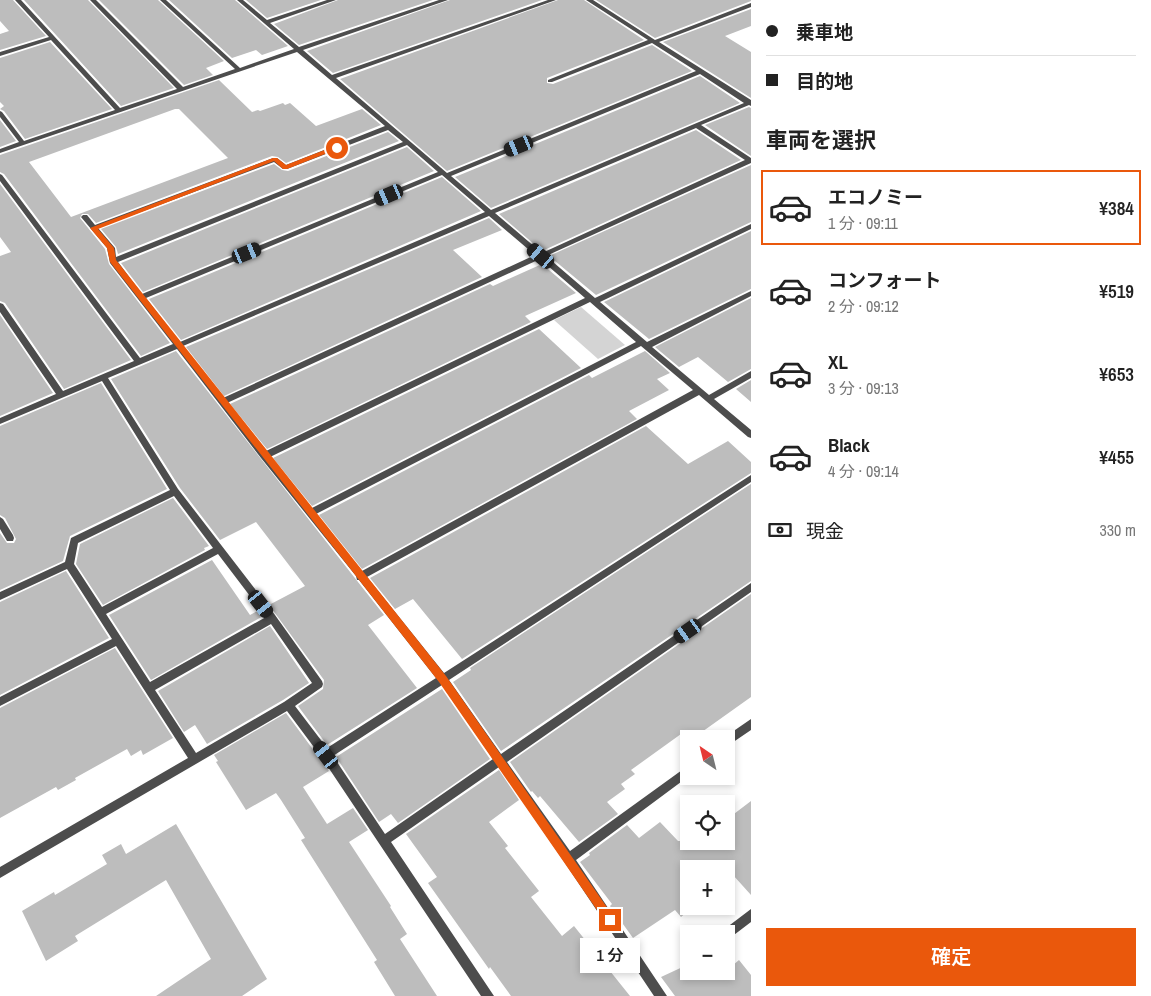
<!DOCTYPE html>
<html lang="ja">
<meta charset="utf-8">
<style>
:root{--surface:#fff;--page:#f2f2f2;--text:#222;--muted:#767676;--line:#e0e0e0;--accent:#ea580c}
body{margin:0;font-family:"Archivo Narrow","Noto Sans JP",sans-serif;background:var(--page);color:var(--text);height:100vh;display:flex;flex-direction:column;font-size:19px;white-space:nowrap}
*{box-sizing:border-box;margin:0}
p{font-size:16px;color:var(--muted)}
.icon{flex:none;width:28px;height:28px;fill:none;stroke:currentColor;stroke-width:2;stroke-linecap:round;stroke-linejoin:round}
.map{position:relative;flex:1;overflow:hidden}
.details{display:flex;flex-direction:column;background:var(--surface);width:400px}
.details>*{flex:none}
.guide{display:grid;align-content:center;height:110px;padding:0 15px;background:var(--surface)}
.needle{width:32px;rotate:325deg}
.controls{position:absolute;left:680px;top:730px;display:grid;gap:10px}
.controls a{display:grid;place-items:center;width:55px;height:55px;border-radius:0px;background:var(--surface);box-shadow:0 2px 8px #0003;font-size:25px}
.end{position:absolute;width:22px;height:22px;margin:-11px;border:6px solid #ea580c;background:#fff;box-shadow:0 0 0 2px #fff}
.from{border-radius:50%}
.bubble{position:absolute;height:35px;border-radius:0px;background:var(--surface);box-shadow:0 2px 8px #0003;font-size:16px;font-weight:600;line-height:35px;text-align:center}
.car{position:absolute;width:15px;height:30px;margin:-15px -8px;border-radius:6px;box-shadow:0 0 4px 1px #0007;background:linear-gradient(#222 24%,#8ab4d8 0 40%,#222 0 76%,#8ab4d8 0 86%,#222 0)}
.guide b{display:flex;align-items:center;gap:18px;height:48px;font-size:19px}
.guide b+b{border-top:1px solid var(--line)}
.guide i{width:12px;height:12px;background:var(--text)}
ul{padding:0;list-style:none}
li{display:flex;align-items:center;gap:15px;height:75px;margin:0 10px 8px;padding:0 5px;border:2px solid transparent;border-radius:0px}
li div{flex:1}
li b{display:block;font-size:19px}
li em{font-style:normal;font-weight:600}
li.on{border-color:var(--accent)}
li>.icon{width:45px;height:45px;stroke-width:1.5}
h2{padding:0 15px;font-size:22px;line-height:60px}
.pay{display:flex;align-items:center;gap:12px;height:55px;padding:0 15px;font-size:19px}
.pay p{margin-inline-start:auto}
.button{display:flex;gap:10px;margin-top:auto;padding:10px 15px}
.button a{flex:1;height:58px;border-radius:0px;background:var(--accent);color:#fff;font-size:20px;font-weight:600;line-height:58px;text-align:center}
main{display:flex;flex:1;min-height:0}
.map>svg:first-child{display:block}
.green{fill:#d4d4d4}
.building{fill:#bdbdbd;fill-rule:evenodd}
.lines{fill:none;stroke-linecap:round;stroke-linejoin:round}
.minor{fill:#4d4d4d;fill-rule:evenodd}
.route{fill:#ea580c}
</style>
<main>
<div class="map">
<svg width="751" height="996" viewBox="0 0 751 996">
<rect width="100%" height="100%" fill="#fff"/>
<path class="green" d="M581,307l44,38 -27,14 -44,-39z"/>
<path class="building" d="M0,0h13l33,36 -46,14v-16l9,-3 -9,-10z
M24,0h64l86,88 -53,18z
M99,0h59l66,61 -18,7 7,7 -29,10z
M169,0h66l53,46 -26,9 -6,-5 -24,8z
M246,0h75l-54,18z
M338,0h95l-134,45 -25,-21z
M450,0h92l-209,73 -26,-22z
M558,0h26l60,40 -97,38v5l6,1 99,-39 40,26 -245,100 -107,-92z
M596,0h155v1l-96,37z
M751,9v17l-26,10 26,16v46l-88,-56z
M50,42l62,67 -87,30 -21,-28 -4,-2 4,-3 -4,-4v-44z
M700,76l40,27 -249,105 -36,-31z
M219,80l33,32 6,-2 2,1 23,-8 2,2 5,-2 26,23 46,-17 19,16 -95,38 -8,-6 -6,-1 -176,67 -8,-9h-6l-2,4 25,31 4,15 61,79 -29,13 -137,-182 -4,-2v-17zM175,109h4l49,49 -157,59 -42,-55z
M749,107l2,1v48l-46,-31z
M0,120l16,21 -16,6z
M696,130l45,30 -199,91 -43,-37z
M388,132l11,9 -281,113 -2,-7 -15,-18 173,-65 8,6 6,1z
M407,147l27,24 -291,121 -22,-29z
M751,165v57l-155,73 -47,-39z
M442,177l39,34 -300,129 -32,-41z
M0,184l131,176 -67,29 -59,-86 -5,-2v-45l11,-4 -11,-15z
M489,218l13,12 -49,20 29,27 -258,119 -38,-49z
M751,231v58l-102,50 -45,-37z
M542,264l34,29 -51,23 6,6 -264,127 -37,-45 260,-120 3,2z
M751,298v71l-23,13 -30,-25 -19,10 -24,-20z
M0,315l53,78 -53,23z
M539,329l42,39 -269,138 -39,-48z
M176,351l208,264 -16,10 49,63 -90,57 -29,-39 25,-17 1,-9 -55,-75 36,-19 -49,-64 -36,18 -40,-52 -69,-109z
M645,351l25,22 -13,6 12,11 -40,21 8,8 -275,150 -43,-54 270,-140 3,3z
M751,380v22l-15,-13z
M101,383l66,106 -97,47 -7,25 -63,29v-57l7,10h7l2,-4 -11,-21 -5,-3v-89z
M646,426l42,38 40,-23 23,21v11l-289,186 -49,-60 -18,10 -25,-31z
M751,484v97l-250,170 -48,-69 18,-12 -1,-2z
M173,498l36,48 -5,2 1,2 -102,55 -27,-41 4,-20z
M212,560l38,55 9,-5 4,6 -112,64 -42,-65z
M66,571l43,67 -109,57v-93z
M751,594v103l-59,42h-3l-1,3 -7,-8 -50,36 4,4 -14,10 4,5 -18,13 11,12 -39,28 -39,-46 -2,2 -6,-7 -1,1 -21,-30z
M270,626l39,57 -26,17 -76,44 -12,-19 -11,7 -26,-41z
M115,648l58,90 -30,17 -2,-5 -10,6 -4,-7 -52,29 1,2 -18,10 -2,-3 -56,31v-110z
M442,689l48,70 -92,64 -7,-9 -12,8 -43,-65z
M286,713l43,58 -26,16 24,37 26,-16 15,22 -19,12 42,64 -1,1 17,27 -7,5 37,57h-42l-21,-34 3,-2 -76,-120 4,-2 -24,-38 -5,-7 -30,17 -30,-48 2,-1 -4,-6z
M499,770l20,30 -30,22 19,24 -3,2 34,43 -8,6 31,39 12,-10 56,70h-119l-21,-29 -1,2 -61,-86 9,-6 -31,-43z
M751,801v94l-18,-20 -7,5v-11h-37v37h5l-13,11 -6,-7 -42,28 -23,-32 2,-2 -32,-42 10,-7 -1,-2 38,-28 12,13 21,-16 18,19h20l5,5 6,-5h17v-21z
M176,824l91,155 -25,17h-86l55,-37 -45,-79 -91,56 3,5 -32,20 -24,-50 32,-19 1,3 52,-31 -5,-9 19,-11 5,10z
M739,960l12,15v21h-76l-14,-19 28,-13v7h37z"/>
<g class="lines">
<path class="minor" d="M15,0h6l99,108 57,-19 -87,-89h6l87,87 52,-18 -75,-69h6l74,68 54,-19 -57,-49h6l24,20 60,-20h9l-66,23 29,24 140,-47h9l-145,50 29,25 216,-75h8l-220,78 111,95 249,-102 -44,-28 -100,39h-4v-2l100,-40 -62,-40h7l62,40 96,-37v4l-92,35 92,58v6l-2,-1 -48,20 50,33v5l-205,93 49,42 156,-74v5l-151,73 47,40 104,-51v5l-99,51 57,48 42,-24v7l-37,21 37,31v8l-3,-1 -49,-42 -332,182 77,96 307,-198v7l-302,198 52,74 250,-171v9l-244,170 63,89 119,-86v11l-113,84 91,136h-13l-89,-133 -66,-96 -108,75 103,154h-13l-159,-238 -35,-47 -287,167v-11l188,-109 -72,-112 -116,60v-9l112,-58 -45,-70 -67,31v-8l65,-30 6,-24 99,-48 -68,-109 -102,43v-6l56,-24 -56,-82v-9l3,1 60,87 71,-30 -134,-180v-7l2,1 138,183 33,-14 -63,-81 -3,-15 -26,-31 2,-2h4l8,10 178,-67h4l9,7 99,-39 -88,-74 -297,101v-4l19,-7 -19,-25v-6l2,1 22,29 91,-31 -64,-70 -51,16v-4l49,-15zM700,74l44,29 -253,107 -40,-34zM696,128l49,32 -203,93 -47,-40zM388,130l15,12 -287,115 -1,-9 -17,-20 176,-66 9,7h4zM407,145l31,27 -296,122 -24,-32zM442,175l43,37 -305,130 -34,-44zM489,216l46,39 -312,143 -40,-52zM540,259l45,39 -319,153 -39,-48zM590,302l46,40 -324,166 -42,-51zM641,346l52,44 -331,181 -46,-57zM177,349l84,109 95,118 1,4h2l77,98 -109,70 -32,-42 27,-19 1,-3 -1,-3 -47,-66 -97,-126 -70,-111zM174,496l39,52 -111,59 -28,-43 4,-21zM218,554l48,63 -116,65 -44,-68zM271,624l41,59 -28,19 -88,51 -41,-63zM442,685l51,74 -108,75 -52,-78z
M0,517l3,2 10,16 1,3 -1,3h-6l-7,-12z
M751,719v11l-25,17v-8h-4z
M751,909v13l-25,19v-7h-5l1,-3z"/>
</g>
<path class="route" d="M335,146l5,2 -53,21h-4l-9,-8 -176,68 16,19 2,12 330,416 167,240 2,4 -2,3 -3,2 -4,-2 -167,-241 -329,-420 -3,-14 -17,-20 183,-70h4l9,7z"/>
</svg>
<div class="controls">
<a><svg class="needle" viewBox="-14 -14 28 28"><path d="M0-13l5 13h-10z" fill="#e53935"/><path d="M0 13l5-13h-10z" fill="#767676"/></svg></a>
<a><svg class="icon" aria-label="locate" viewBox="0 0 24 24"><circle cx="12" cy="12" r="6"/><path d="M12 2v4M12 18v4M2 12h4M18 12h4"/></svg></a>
<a>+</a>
<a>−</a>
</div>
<i class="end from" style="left:337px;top:148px"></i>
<i class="end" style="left:610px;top:920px"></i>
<div class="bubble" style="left:580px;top:938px;width:60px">1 分</div>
<i class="car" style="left:519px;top:146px;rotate:248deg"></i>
<i class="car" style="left:389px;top:195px;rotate:247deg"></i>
<i class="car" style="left:247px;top:253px;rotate:68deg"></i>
<i class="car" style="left:541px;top:256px;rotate:310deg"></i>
<i class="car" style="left:261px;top:604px;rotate:142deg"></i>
<i class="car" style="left:688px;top:631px;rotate:235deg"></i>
<i class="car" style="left:326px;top:755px;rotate:323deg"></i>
</div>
<section class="details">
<div class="guide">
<b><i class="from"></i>乗車地</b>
<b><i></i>目的地</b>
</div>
<h2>車両を選択</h2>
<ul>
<li class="on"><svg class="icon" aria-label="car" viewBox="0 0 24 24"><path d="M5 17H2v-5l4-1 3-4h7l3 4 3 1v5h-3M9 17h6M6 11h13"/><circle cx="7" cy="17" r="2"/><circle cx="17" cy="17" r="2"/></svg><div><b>エコノミー</b><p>1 分 · 09:11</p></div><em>¥384</em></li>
<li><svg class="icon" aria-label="car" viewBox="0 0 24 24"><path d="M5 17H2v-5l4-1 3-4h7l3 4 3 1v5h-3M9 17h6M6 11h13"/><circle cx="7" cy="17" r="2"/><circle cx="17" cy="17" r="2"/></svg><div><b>コンフォート</b><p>2 分 · 09:12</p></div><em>¥519</em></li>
<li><svg class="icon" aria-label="car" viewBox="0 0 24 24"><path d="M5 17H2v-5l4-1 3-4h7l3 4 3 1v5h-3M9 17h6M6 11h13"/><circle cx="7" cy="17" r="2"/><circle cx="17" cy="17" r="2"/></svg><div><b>XL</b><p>3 分 · 09:13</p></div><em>¥653</em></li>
<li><svg class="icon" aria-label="car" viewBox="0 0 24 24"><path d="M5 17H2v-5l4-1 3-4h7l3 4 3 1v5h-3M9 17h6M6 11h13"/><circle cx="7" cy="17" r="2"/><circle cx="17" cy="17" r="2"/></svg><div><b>Black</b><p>4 分 · 09:14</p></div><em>¥455</em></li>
</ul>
<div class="pay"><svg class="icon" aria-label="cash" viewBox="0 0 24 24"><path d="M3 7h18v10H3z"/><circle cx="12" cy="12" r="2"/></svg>現金<p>330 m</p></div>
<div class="button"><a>確定</a></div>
</section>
</main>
